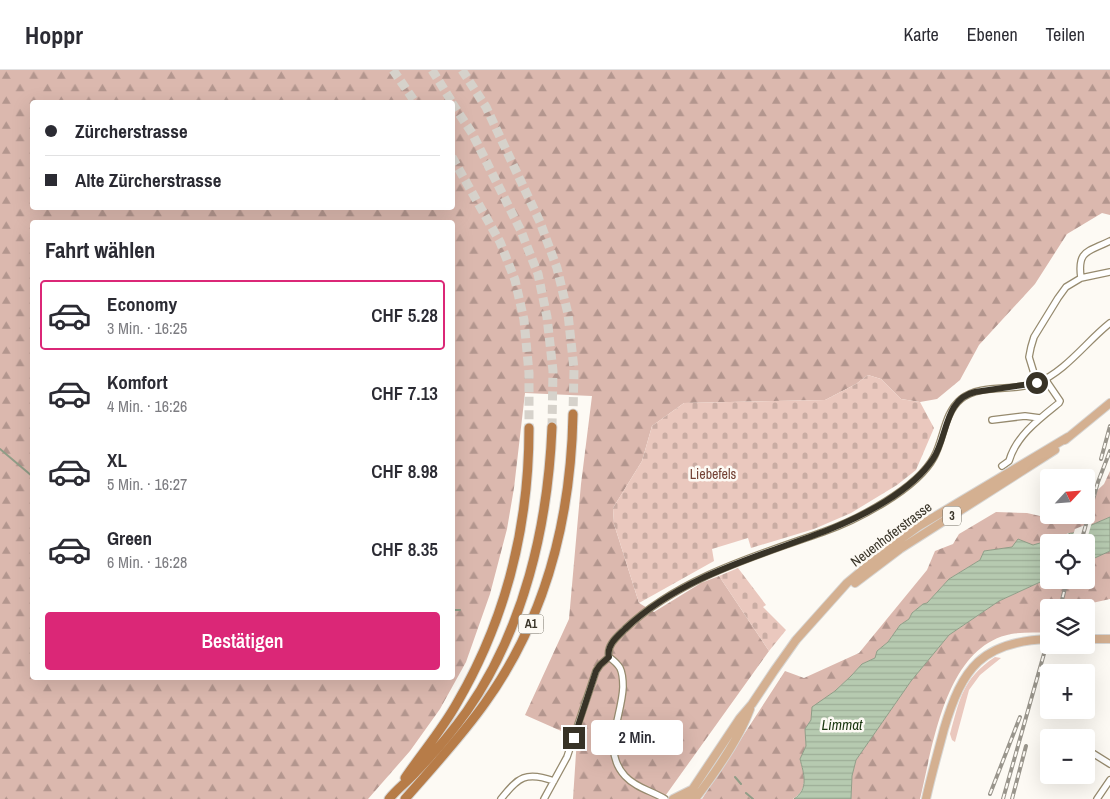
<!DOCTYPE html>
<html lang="de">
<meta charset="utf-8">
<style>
:root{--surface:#fff;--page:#f7f7f7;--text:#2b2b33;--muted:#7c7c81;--line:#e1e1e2;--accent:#db2777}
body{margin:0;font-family:"Archivo Narrow",sans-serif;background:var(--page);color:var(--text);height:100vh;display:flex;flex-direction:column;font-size:19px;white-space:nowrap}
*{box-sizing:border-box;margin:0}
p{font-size:16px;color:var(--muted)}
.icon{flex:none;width:28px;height:28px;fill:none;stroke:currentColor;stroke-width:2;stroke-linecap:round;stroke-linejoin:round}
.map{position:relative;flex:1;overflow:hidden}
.sheet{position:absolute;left:30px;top:150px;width:425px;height:460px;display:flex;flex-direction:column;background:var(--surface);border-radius:5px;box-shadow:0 5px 20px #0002}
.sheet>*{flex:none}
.guide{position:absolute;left:30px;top:30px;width:425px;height:110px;border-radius:5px;box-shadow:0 5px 20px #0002;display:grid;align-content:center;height:110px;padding:0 15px;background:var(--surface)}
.needle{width:32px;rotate:64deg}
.fabs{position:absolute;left:1040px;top:399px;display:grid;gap:10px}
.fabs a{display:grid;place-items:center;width:55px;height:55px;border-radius:5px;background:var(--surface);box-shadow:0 5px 20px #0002;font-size:25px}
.end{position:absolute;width:22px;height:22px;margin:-11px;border:6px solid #383327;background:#fff;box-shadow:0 0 0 2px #fff}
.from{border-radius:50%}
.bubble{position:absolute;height:35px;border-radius:5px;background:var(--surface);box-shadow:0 5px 20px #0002;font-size:16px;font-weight:600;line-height:35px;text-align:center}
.guide b{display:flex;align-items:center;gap:18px;height:48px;font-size:19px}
.guide b+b{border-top:1px solid var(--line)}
.guide i{width:12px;height:12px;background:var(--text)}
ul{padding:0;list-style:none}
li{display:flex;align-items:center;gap:15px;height:70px;margin:0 10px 8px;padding:0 5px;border:2px solid transparent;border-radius:5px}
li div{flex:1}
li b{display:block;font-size:19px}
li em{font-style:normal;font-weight:600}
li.active{border-color:var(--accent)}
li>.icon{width:45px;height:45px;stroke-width:1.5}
h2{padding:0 15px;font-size:22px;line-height:60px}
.primary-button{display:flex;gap:10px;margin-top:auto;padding:10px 15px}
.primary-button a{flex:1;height:58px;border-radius:5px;background:var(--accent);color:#fff;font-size:20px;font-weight:600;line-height:58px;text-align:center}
header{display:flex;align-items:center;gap:30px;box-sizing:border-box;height:70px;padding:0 25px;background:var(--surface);border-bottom:1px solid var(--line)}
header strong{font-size:24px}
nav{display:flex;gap:28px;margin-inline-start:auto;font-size:18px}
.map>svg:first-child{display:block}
.green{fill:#eac8be}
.forest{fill:url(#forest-firs);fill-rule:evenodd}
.cemetery{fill:url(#cemetery-stones)}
.water{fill:url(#water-rules);stroke:#909d87}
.pier{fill:#fdfaf4}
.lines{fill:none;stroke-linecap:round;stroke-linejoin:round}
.stream{stroke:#909d87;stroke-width:2}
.highway-tunnel{stroke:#d6d2cb;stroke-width:9;stroke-dasharray:9 4.5;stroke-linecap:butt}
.minor-casing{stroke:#968a6e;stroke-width:8}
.major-casing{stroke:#d7d6d4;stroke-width:10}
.highway-casing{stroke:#d7d6d4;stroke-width:11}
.minor{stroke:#fff;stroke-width:5.5}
.major{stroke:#d4b091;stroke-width:8}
.highway{stroke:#b77c48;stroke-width:9}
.rail-casing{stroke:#99958c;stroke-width:4}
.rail{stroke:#fdfaf4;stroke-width:2;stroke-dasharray:5.5;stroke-linecap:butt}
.route{stroke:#383327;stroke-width:6}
.labels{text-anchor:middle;stroke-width:5;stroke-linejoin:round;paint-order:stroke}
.shield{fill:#fdfaf4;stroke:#736f64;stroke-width:1}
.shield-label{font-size:12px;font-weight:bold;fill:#383327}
.park-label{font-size:14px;fill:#744235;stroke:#fdfaf4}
.street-label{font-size:14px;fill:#383327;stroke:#fdfaf4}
.water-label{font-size:15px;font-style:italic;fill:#19350e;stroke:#fdfaf4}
</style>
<header>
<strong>Hoppr</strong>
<nav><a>Karte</a><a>Ebenen</a><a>Teilen</a></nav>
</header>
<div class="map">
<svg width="1110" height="729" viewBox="0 0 1110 729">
<defs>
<pattern id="forest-firs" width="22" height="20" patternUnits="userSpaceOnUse" patternTransform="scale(1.25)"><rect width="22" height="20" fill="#dbb8ae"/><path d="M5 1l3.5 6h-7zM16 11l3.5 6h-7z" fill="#b3968e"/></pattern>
<pattern id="cemetery-stones" width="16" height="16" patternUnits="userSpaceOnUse" patternTransform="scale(1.25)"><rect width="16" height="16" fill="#eac8be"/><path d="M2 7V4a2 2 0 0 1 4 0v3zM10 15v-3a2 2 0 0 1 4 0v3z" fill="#c9aca3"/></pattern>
<pattern id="water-rules" width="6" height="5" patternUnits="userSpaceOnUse" patternTransform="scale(1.25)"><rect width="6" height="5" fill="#b6cab0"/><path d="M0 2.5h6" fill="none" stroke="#9dae97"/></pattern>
</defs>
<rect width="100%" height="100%" fill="#fdfaf4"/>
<path class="green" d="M995,587l6,1 -21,17 -11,15 -14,52 -3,-2 -2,-6c10,-35 12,-55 45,-77z"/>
<path class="forest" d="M0,0h1110v145l-8,-2 -35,21 -32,50 -56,61 -19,35 -23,19 -17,3 -19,-3 -20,-20 -13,-4 -12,9 -31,16 -141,3 -32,23 -10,35 -29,47 1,16 25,79 15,9 47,-29 18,-7 50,75 -106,148h-90l4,-61 -52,-23 44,-96 12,-135 11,-88 -67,-3 -11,95 -7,41 -17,65 -24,68 -26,47 -30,42 -42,48h-368zM32,32h420v106h-420zM32,152h420v456h-420z
M1110,401v46l-37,16h-5l-9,6 -12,2 -14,4 -49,6 -4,9 -31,19 -22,24 -4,1 -11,9 -3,6 -9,6 -12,17 -11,9 -2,7 -13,6 -11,12 -16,15 -22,16 -2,13 -6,9 1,17 -6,13c4,15 9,30 -7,40h-91l83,-128 19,7 55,-25 68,-83 8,-19 18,-7 6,-10 37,-22 31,1 13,3 9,-4v3h37v-14l18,-17z
M1110,481v48l-27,6 -1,2 -33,1v24c-12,1 -26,0 -38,2 -66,13 -78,112 -91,165h-69l1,-23 4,-16 55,-79 38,-46 50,-34 50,-23v2h37v-18z"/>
<path class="cemetery" d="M868,305l13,4 20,20 19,3 14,26 -18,42 -19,15 -46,28 -37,16 -63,19 -3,-10 -36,11 2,12 -75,42 -25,-79 -1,-16 29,-47 10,-35 32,-23 141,-3 31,-16z
M738,498l28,37 -3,2 23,23 -17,21 -50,-75z"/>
<path class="water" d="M1110,447v34l-24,11v-20h-37v36l-50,23 -50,34 -38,46 -55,79 -4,16 -1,23h-57c15,-10 10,-25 6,-40l6,-13 -1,-17 6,-9 1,-13 23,-16 16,-15 11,-12 13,-6 2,-7 11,-9 12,-17 9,-6 3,-6 11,-9 4,-1 22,-24 31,-19 4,-9 28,-4 6,-8 15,6c8,-3 17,-3 25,-5 6,-2 8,-7 15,-7z"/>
<path class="pier" d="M1092,452l-6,21 -15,-1 4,-13z"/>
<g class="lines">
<path class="stream" d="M0,379l32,27
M452,540h8
M735,707l6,7
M746,723l7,6"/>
<path class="highway-tunnel" d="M393,0l22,32
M432,0l20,32
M462,0l24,37 54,115 17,46 11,46 6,55 -1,45
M452,33l20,30 49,98 17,43 9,43 6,54 -1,56
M452,87l48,85 15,38 9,40 5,53v55"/>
<defs>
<path id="minor" d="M1081,208c-4,-28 7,-26 29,-37
M1037,313l-8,-26 2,-10 3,-10 24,-39 8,-11 15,-9 29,-6
M992,350l33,-4 15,2
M1002,396l7,-5c7,-25 30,-42 50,-58l1,-2 -15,-22
M609,587c-3,-12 9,-21 16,-28 54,-51 130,-73 198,-97 34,-12 94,-43 111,-75 10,-18 10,-44 27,-58 20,-16 53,-7 76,-16 29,-12 49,-41 73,-60
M609,587c4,3 8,6 11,11 3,6 3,13 3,19 -1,30 -22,63 2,89 11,12 27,15 40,23
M1086,679l24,15
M501,729c17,-22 25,-28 53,-18
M544,729l23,-42 29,-86 4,-6 9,-8
M1097,729l13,-19"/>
<path id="major" d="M1065,370l45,-37
M855,513l45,-34 155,-99
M1086,569h24
M673,729l18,-9
M686,729l54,-81 12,-14 22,-33 22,-31 51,-57 43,-36 29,-21 149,-89
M695,729c20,-26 44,-60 55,-90
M926,729c5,-23 12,-47 18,-70 18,-61 38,-88 105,-90"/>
<path id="highway" d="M405,708c17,-25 37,-48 52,-75 49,-84 72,-178 72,-275
M389,729c8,-10 18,-17 27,-27 18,-19 36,-40 51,-61 57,-82 81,-185 85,-284
M405,729c27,-31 56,-62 80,-96 61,-85 86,-186 88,-289"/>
</defs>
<use href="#minor" class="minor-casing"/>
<use href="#major" class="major-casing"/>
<use href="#highway" class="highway-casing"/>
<use href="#minor" class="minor"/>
<use href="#major" class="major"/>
<use href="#highway" class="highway"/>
<defs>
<path id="rail" d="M1101,389l9,-33
M1081,472l17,-60 12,-31
M1060,538l7,-28
M990,724l30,-77
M1003,729l46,-163
M1012,729l14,-53"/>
</defs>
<use href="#rail" class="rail-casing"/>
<use href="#rail" class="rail"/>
</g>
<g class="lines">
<path class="route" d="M574,668l22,-67 4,-6 9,-8c-3,-12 9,-21 16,-28 56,-53 133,-72 203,-99 35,-14 84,-39 105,-71 15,-22 11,-60 42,-67l62,-9"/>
</g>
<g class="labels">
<g class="shield">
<rect x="943" y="436.5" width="18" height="19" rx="4"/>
<rect x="518.5" y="544.5" width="25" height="19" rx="4"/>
</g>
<g class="shield-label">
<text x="952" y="450">3</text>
<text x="531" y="558">A1</text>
</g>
<g class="park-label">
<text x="713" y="409">Liebefels</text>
</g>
<g class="street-label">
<text transform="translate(891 464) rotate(-37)" y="5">Neuenhoferstrasse</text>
</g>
<g class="water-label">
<text x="842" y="660">Limmat</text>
</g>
</g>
</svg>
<div class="fabs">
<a><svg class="needle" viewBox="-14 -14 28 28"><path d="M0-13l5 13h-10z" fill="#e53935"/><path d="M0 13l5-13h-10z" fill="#7c7c81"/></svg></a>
<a><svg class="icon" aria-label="locate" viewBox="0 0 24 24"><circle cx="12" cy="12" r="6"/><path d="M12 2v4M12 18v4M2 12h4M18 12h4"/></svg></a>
<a><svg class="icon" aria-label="layers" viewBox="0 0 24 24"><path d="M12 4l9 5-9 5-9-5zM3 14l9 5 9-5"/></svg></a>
<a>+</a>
<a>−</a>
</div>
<i class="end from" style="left:1037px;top:313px"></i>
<i class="end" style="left:574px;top:668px"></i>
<div class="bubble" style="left:591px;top:650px;width:92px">2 Min.</div>
<div class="guide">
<b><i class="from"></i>Zürcherstrasse</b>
<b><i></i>Alte Zürcherstrasse</b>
</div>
<section class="sheet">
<h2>Fahrt wählen</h2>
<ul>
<li class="active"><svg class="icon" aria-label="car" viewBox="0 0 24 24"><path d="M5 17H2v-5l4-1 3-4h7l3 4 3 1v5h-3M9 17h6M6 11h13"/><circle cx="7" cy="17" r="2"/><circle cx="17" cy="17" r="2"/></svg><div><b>Economy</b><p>3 Min. · 16:25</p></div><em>CHF 5.28</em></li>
<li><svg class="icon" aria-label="car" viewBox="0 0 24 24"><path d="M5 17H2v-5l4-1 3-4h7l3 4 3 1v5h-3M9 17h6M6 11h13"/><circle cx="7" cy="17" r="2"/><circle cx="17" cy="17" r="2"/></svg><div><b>Komfort</b><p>4 Min. · 16:26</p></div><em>CHF 7.13</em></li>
<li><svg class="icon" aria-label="car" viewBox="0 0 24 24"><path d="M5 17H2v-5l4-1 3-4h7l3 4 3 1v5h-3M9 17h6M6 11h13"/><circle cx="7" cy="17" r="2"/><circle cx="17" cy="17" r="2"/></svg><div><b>XL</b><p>5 Min. · 16:27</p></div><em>CHF 8.98</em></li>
<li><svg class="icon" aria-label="car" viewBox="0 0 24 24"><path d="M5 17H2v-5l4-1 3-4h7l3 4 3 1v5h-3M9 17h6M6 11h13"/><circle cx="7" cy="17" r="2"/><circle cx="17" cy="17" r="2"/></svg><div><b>Green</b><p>6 Min. · 16:28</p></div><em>CHF 8.35</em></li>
</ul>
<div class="primary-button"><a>Bestätigen</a></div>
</section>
</div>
